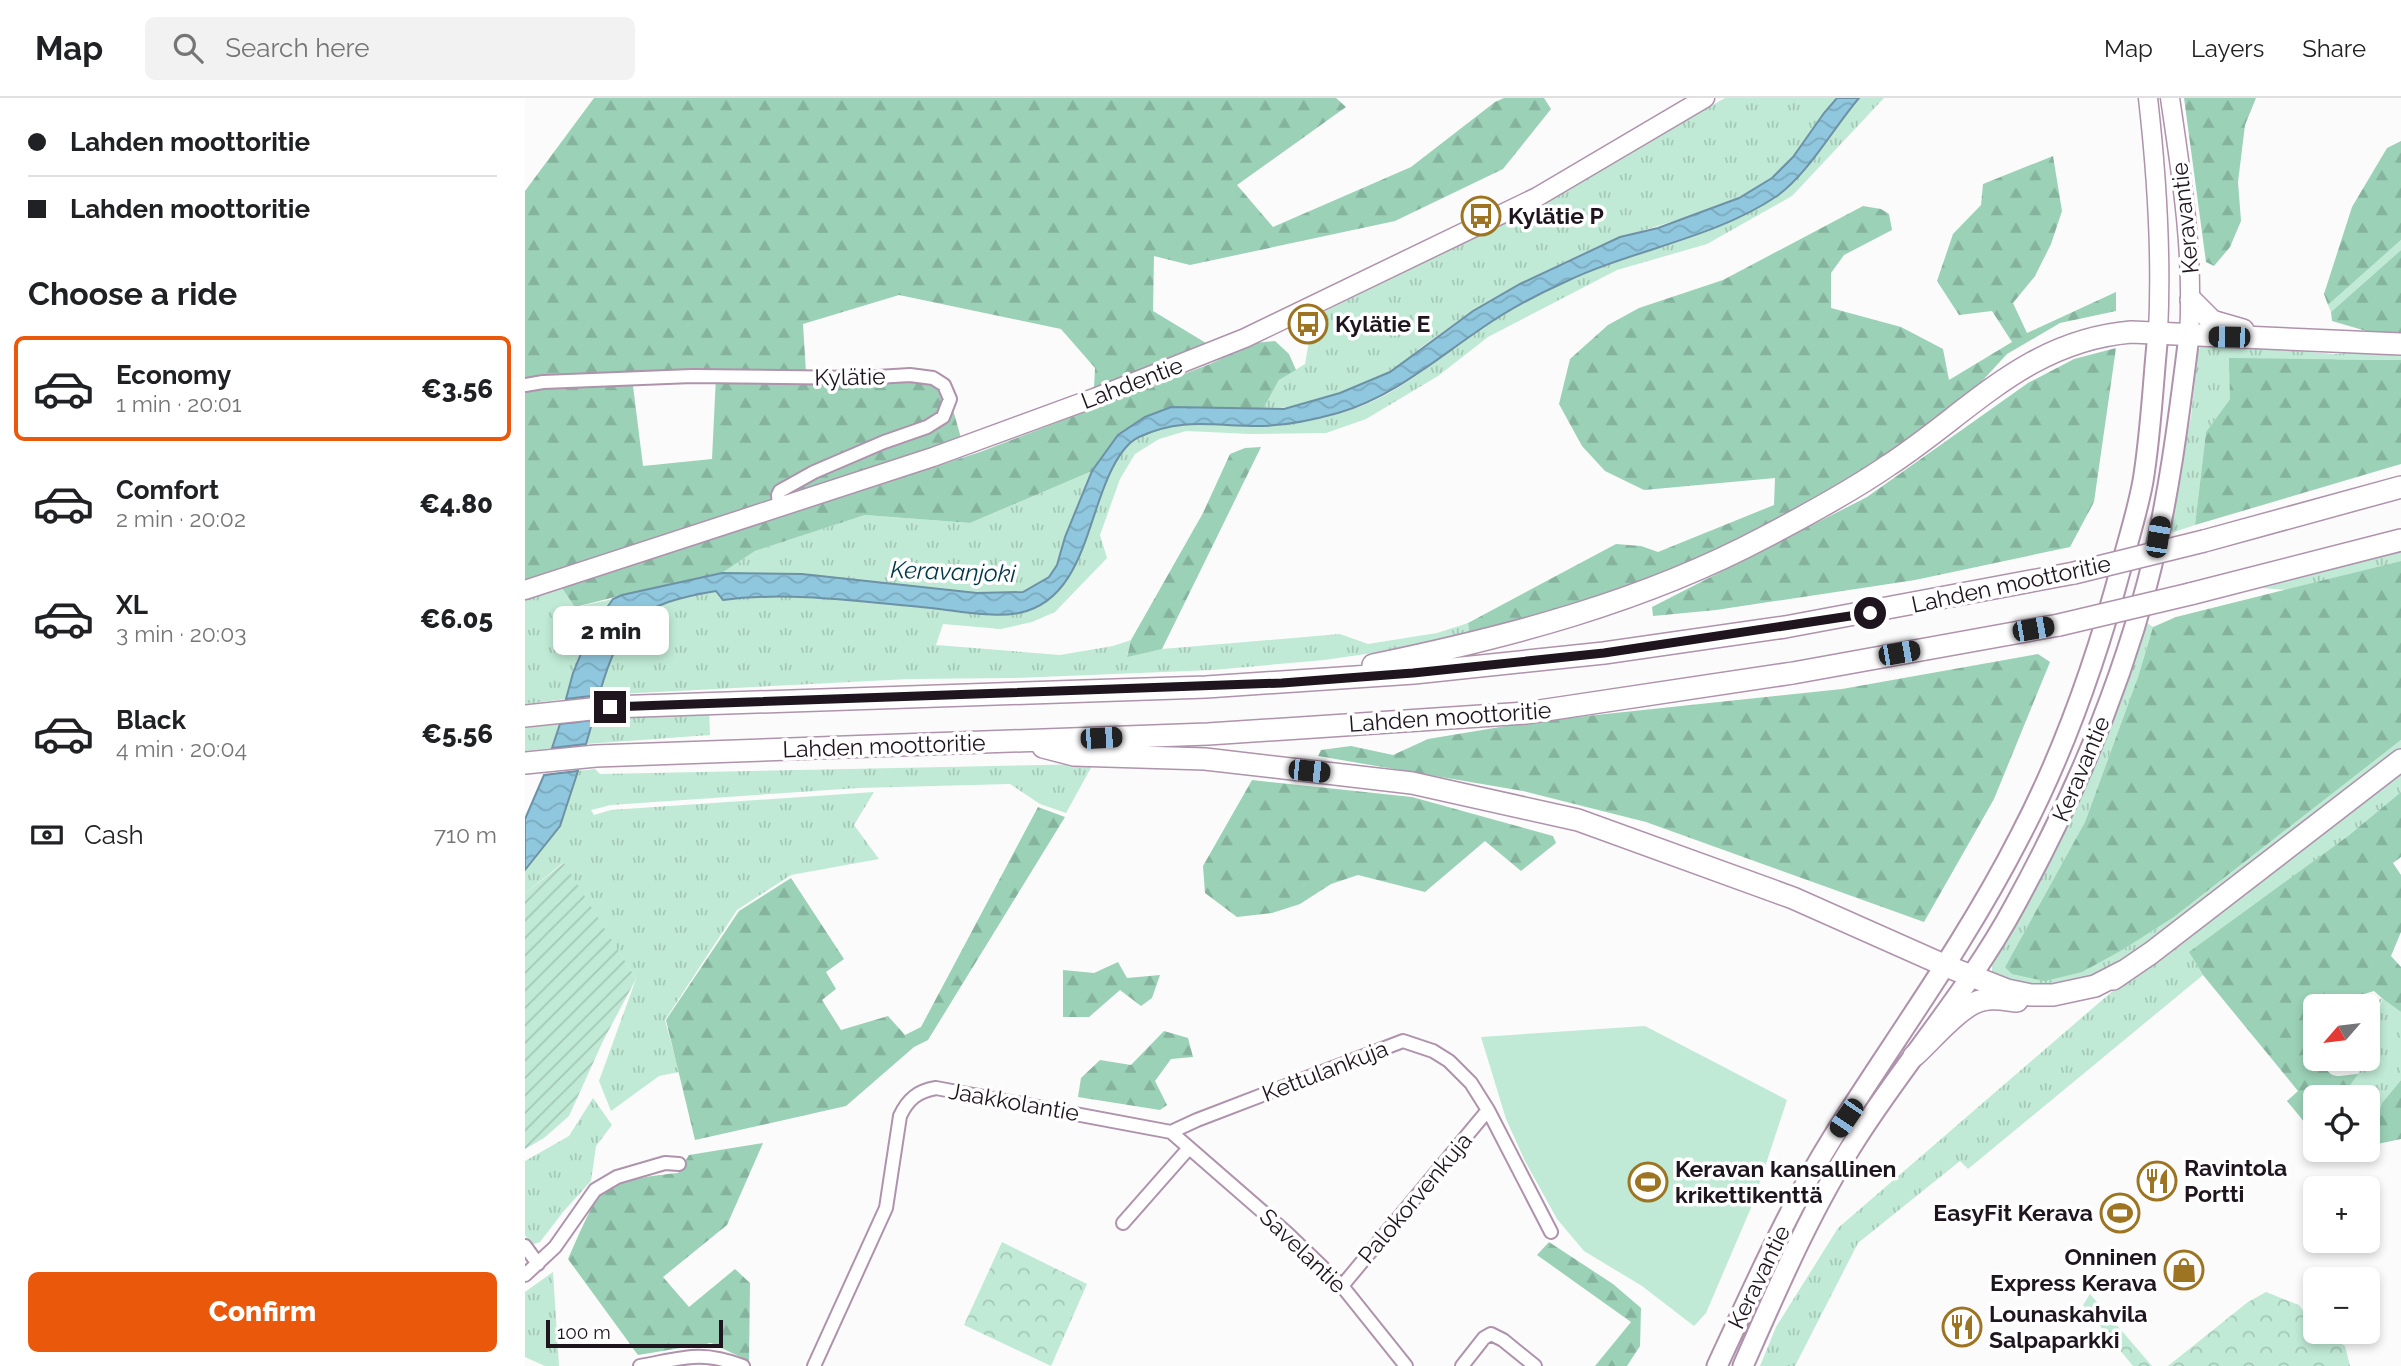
<!DOCTYPE html>
<meta charset="utf-8">
<style>
:root{--surface:#fff;--page:#f2f2f2;--text:#202124;--muted:#757577;--line:#e0e0e0;--accent:#ea580c}
body{margin:0;font-family:Raleway,sans-serif;background:var(--page);color:var(--text);height:100vh;display:flex;flex-direction:column;font-size:26px;white-space:nowrap}
*{box-sizing:border-box;margin:0}
p{font-size:23px;color:var(--muted)}
.icon{flex:none;width:38px;height:38px;fill:none;stroke:currentColor;stroke-width:2;stroke-linecap:round;stroke-linejoin:round}
.map{position:relative;flex:1;overflow:hidden}
.side{display:flex;flex-direction:column;background:var(--surface);width:525px}
.side>*{flex:none}
.banner{display:grid;align-content:center;height:154px;padding:0 28px;background:var(--surface)}
.needle{width:46px;rotate:242deg}
.buttons{position:absolute;left:1778px;top:896px;display:grid;gap:14px}
.buttons a{display:grid;place-items:center;width:77px;height:77px;border-radius:10px;background:var(--surface);box-shadow:0 4px 10px #0003;font-size:35px}
.scale{position:absolute;left:21px;bottom:18px;width:177px;box-sizing:border-box;padding-left:7px;border:4px solid #1f151f;border-top:0;font-size:19px;line-height:24px;white-space:nowrap;color:#1f151f;-webkit-text-stroke:5px #fff;paint-order:stroke}
.end{position:absolute;width:32px;height:32px;margin:-16px;border:9px solid #1f151f;background:#fff;box-shadow:0 0 0 4px #fff}
.from{border-radius:50%}
.bubble{position:absolute;height:49px;border-radius:10px;background:var(--surface);box-shadow:0 4px 10px #0003;font-size:23px;font-weight:800;line-height:49px;text-align:center}
.car{position:absolute;width:21px;height:42px;margin:-21px -10px;border-radius:9px;box-shadow:0 0 5px 2px #0007;background:linear-gradient(#222 24%,#8ab4d8 0 40%,#222 0 76%,#8ab4d8 0 86%,#222 0)}
.banner b{display:flex;align-items:center;gap:24px;height:66px;font-size:26px}
.banner b+b{border-top:2px solid var(--line)}
.banner i{width:18px;height:18px;background:var(--text)}
ul{padding:0;list-style:none}
li{display:flex;align-items:center;gap:21px;height:105px;margin:0 14px 10px;padding:0 14px;border:4px solid transparent;border-radius:10px}
li div{flex:1}
li b{display:block;font-size:26px}
li em{font-style:normal;font-weight:800}
li.selected{border-color:var(--accent)}
li>.icon{width:63px;height:63px;stroke-width:1.5}
h2{padding:0 28px;font-size:32px;line-height:84px}
.pay{display:flex;align-items:center;gap:18px;height:77px;padding:0 28px;font-size:26px}
.pay p{margin-inline-start:auto}
.action{display:flex;gap:14px;margin-top:auto;padding:14px 28px}
.action a{flex:1;height:80px;border-radius:10px;background:var(--accent);color:#fff;font-size:28px;font-weight:800;line-height:80px;text-align:center}
header{display:flex;align-items:center;gap:42px;box-sizing:border-box;height:98px;padding:0 35px;background:var(--surface);border-bottom:2px solid var(--line)}
header strong{font-size:33px}
nav{display:flex;gap:38px;margin-inline-start:auto;font-size:24px}
.search{width:490px;height:63px;background:var(--page);display:flex;align-items:center;gap:18px;box-sizing:border-box;padding:0 24px;border-radius:10px;color:var(--muted);font-size:26px}
main{display:flex;flex:1;min-height:0}
.map>svg:first-child{display:block}
.grass{fill:url(#grass-tufts)}
.forest{fill:url(#forest-firs)}
.park{fill:url(#park-crowns)}
.garden{fill:url(#garden-furrows)}
.pitch{fill:#c0ead5}
.water{fill:url(#water-waves);stroke:#6d92a5;stroke-width:2}
.lines{fill:none;stroke-linecap:round;stroke-linejoin:round}
.minor-casing{stroke:#af92ac;stroke-width:16}
.secondary-casing{stroke:#af92ac;stroke-width:21}
.primary-casing{stroke:#af92ac;stroke-width:23}
.motorway-casing{stroke:#af92ac;stroke-width:24}
.minor{stroke:#fff;stroke-width:12}
.secondary{stroke:#fff;stroke-width:18}
.primary{stroke:#fff;stroke-width:19}
.motorway{stroke:#fff;stroke-width:21}
.motorway-bridge-casing{stroke:#af92ac;stroke-width:24;stroke-linecap:butt}
.motorway-bridge{stroke:#fff;stroke-width:21}
.route{stroke:#1f151f;stroke-width:9}
.labels{text-anchor:middle;stroke-width:7;stroke-linejoin:round;paint-order:stroke}
.poi-label{font-size:23px;font-weight:bold;fill:#1f151f;stroke:#fff;text-anchor:start}
.street-label{font-size:23px;fill:#1f151f;stroke:#fff}
.water-label{font-size:24px;font-style:italic;fill:#023747;stroke:#fff}
</style>
<header>
<strong>Map</strong>
<div class="search"><svg class="icon" aria-label="search" viewBox="0 0 24 24"><circle cx="10" cy="10" r="6"/><path d="M15 15l6 6"/></svg>Search here</div>
<nav><a>Map</a><a>Layers</a><a>Share</a></nav>
</header>
<main>
<section class="side">
<div class="banner">
<b><i class="from"></i>Lahden moottoritie</b>
<b><i></i>Lahden moottoritie</b>
</div>
<h2>Choose a ride</h2>
<ul>
<li class="selected"><svg class="icon" aria-label="car" viewBox="0 0 24 24"><path d="M5 17H2v-5l4-1 3-4h7l3 4 3 1v5h-3M9 17h6M6 11h13"/><circle cx="7" cy="17" r="2"/><circle cx="17" cy="17" r="2"/></svg><div><b>Economy</b><p>1 min · 20:01</p></div><em>€3.56</em></li>
<li><svg class="icon" aria-label="car" viewBox="0 0 24 24"><path d="M5 17H2v-5l4-1 3-4h7l3 4 3 1v5h-3M9 17h6M6 11h13"/><circle cx="7" cy="17" r="2"/><circle cx="17" cy="17" r="2"/></svg><div><b>Comfort</b><p>2 min · 20:02</p></div><em>€4.80</em></li>
<li><svg class="icon" aria-label="car" viewBox="0 0 24 24"><path d="M5 17H2v-5l4-1 3-4h7l3 4 3 1v5h-3M9 17h6M6 11h13"/><circle cx="7" cy="17" r="2"/><circle cx="17" cy="17" r="2"/></svg><div><b>XL</b><p>3 min · 20:03</p></div><em>€6.05</em></li>
<li><svg class="icon" aria-label="car" viewBox="0 0 24 24"><path d="M5 17H2v-5l4-1 3-4h7l3 4 3 1v5h-3M9 17h6M6 11h13"/><circle cx="7" cy="17" r="2"/><circle cx="17" cy="17" r="2"/></svg><div><b>Black</b><p>4 min · 20:04</p></div><em>€5.56</em></li>
</ul>
<div class="pay"><svg class="icon" aria-label="cash" viewBox="0 0 24 24"><path d="M3 7h18v10H3z"/><circle cx="12" cy="12" r="2"/></svg>Cash<p>710 m</p></div>
<div class="action"><a>Confirm</a></div>
</section>
<div class="map">
<svg width="1876" height="1268" viewBox="0 0 1876 1268">
<defs>
<pattern id="grass-tufts" width="24" height="20" patternUnits="userSpaceOnUse" patternTransform="scale(1.75)"><rect width="24" height="20" fill="#c0ead5"/><path d="M3 7l-1-3M5 7V3M7 7l1-3M15 17l-1-3M17 17v-4M19 17l1-3" fill="none" stroke="#a5c8b6"/></pattern>
<pattern id="forest-firs" width="22" height="20" patternUnits="userSpaceOnUse" patternTransform="scale(1.75)"><rect width="22" height="20" fill="#9bd1b7"/><path d="M5 1l3.5 6h-7zM16 11l3.5 6h-7z" fill="#85b39d"/></pattern>
<pattern id="park-crowns" width="20" height="18" patternUnits="userSpaceOnUse" patternTransform="scale(1.75)"><rect width="20" height="18" fill="#c0ead5"/><path d="M2 6a3 3 0 1 1 6 0M12 15a3 3 0 1 1 6 0" fill="none" stroke="#a5c8b6"/></pattern>
<pattern id="garden-furrows" width="10" height="10" patternUnits="userSpaceOnUse" patternTransform="scale(1.75)"><rect width="10" height="10" fill="#c0ead5"/><path d="M-1 1l2-2M0 10L10 0M9 11l2-2" fill="none" stroke="#a5c8b6"/></pattern>
<pattern id="water-waves" width="16" height="10" patternUnits="userSpaceOnUse" patternTransform="scale(1.75)"><rect width="16" height="10" fill="#8fc7de"/><path d="M0 5q4-4 8 0t8 0" fill="none" stroke="#7baabe"/></pattern>
</defs>
<rect width="100%" height="100%" fill="#fbfbfb"/>
<path class="grass" d="M1200,0h112c-23,26 -39,61 -67,81 -53,37 -120,44 -177,70 -41,18 -80,38 -118,61 -18,11 -35,24 -52,36 -11,8 -22,20 -34,26 -33,20 -87,37 -126,37l16,-29 26,-16 8,-47 205,-101z
M1334,0h25l-92,98 -85,48 -90,26 -129,67 -50,39 -72,43 -40,14 -75,1 -65,-3 -27,8 -24,15 -15,25 -20,56 7,23 -52,54 -23,10 -31,7 -58,-5 -7,21 124,10 53,-9 18,-6 -4,16 35,-7 178,-15 28,10 69,-11 31,-10 2,16 -146,21 -111,10 -199,8 -105,1 -310,16c22,-76 40,-91 117,-104l7,9 35,-5 66,3 165,16 54,-12 77,-149c46,-43 85,-25 140,-27 33,-1 68,-8 99,-19 57,-21 99,-69 151,-98 38,-21 80,-39 121,-54 10,-4 21,-5 31,-8 40,-12 81,-28 116,-52 32,-23 54,-68 81,-97z
M1876,142v10l-70,62 -3,-7z
M1689,247l121,9 45,-4 21,1v9l-65,-1 -106,40 -24,33 -11,93 -27,9 23,-118 7,-64 3,-6z
M567,373l-27,66 -8,28 -8,12 -26,15 -46,1 -175,-19 -80,-1 33,-22 110,-36 105,8z
M1876,450v13l-115,29 -24,-2z
M37,490l14,19 37,-8 -23,33 -17,41 -7,26 -41,5v-104z
M1622,525l6,4 -15,50 -53,145 -80,145 119,-18 50,-32 227,-177v13l-288,216 -29,15 -39,4 -48,-11 -5,-5v-6l69,-126 38,-83z
M184,611l1,26 -124,9 7,-24z
M35,626l-8,24 -27,3v-23z
M568,666l-27,49 -26,-9 -30,-20 -152,4 -247,17 -20,5 3,5 17,-5 263,-18 -20,33 25,34 -88,16 -54,35 -72,110 14,52 -20,4 -48,35 -12,-30 37,-102 -73,-116 -38,30v-23l35,-44 18,-55 17,-2 5,5z
M1876,672v22l-53,44 -158,117 13,22 -235,194 -8,-8 -102,82 -63,123h-35l16,-39 62,-99 292,-252z
M1858,900l18,14v68l-19,23 -14,43v-49h-26l26,-38 1,-23z
M68,1000l19,27 -16,21 -5,35 -28,31 -23,30 -9,3 -6,-10v-74l44,-25z
M28,1174l6,94h-14l-20,-9v-65z"/>
<path class="forest" d="M69,0h742l10,9 -109,78 36,42 138,-60 84,-65 9,-4h40l7,11 -48,60 -108,52 -205,44 -36,-9 -1,55 53,32 -112,46 1,-21 -34,-39 -162,-34 -96,29 3,49 -281,9v-191z
M1659,0h72l-11,27 -7,57 3,39 -11,26 -16,19 -8,-4z
M1876,43v99l-73,65 -4,-11 28,-87 35,-59z
M1528,58l9,55 -11,33 -16,32 -22,27 14,30 89,-41v19l-56,12 -53,31 -23,25 -44,40 -83,55 -89,52 -95,46 -203,67 -2,-16 148,-79 25,2 17,6 116,-47 1,-27 -131,12 -39,-19 -23,-25 -23,-42 11,-45 38,-34 31,-17 84,-28 140,-74 18,3 8,5 3,16 -48,25 -13,18v35l70,19 42,22 6,31 63,-38 -20,-31 -33,4 -22,-34 16,-47 28,-29 2,-21z
M1876,152v84l-21,1 -48,-14 -1,-9z
M750,243l14,13 7,16 -17,10 -16,29 -92,-2 -53,28 -26,36 -122,52 -105,-8 -110,36 -33,22 -99,22 -48,12 -13,-19 418,-136 230,-88 44,-21z
M1591,250l-22,154 -24,45 -155,33 -199,30 -63,6 -1,-9 215,-110 161,-114 46,-24z
M1704,260l172,2v104l-206,61 11,-93 24,-33z
M191,278l217,2 17,21 11,39 -436,145v-196l107,-9 11,88 69,-7z
M736,349l-99,202 -35,8 4,-17 72,-127 27,-59 15,-6z
M1876,463v179l-227,177 -50,32 -42,23 -37,9 -33,-7 -7,-7 80,-145 53,-145 15,-50 23,-10z
M1513,556l12,8 -56,137 -70,123 -278,-100 -123,-31 -205,-35 3,-6 30,-4 42,9 35,-16 102,-17 312,-33z
M727,682l160,17 141,39 3,7 -35,28 -36,-30 -60,51 -67,-17 -27,9 -31,20 -28,9 -35,4 -32,-24 -2,-27z
M1876,694v65l-8,6 8,12v57l-10,24 10,11v45l-19,-14 -13,38 -1,-29 14,-9 -8,-7 -50,15h-9l-5,39 5,8v6h4c14,22 14,17 39,15l-16,23h-27v38l-28,-34 11,-10 -95,-116 -14,-23 159,-116z
M513,709l27,10 -137,223 -14,7 -68,59 -151,34 -29,-120 73,-109 52,-33 53,81 -18,13 10,17 -14,11 19,30 47,-14 17,19 16,-8z
M593,864l9,16 33,-3 -8,23 -11,8 -21,-16 -31,27h-26v-47l31,3z
M639,933l24,7 5,19 -22,2 -16,22 12,24 -7,5 -82,-13 3,-19 19,-18 31,5z
M1876,982v59l-33,7 14,-43z
M238,1045l-36,82 -64,52 26,30 46,-38 15,14 -1,78 -38,-18 -73,12 -70,-96c6,-13 23,-55 32,-63 21,-18 52,-20 78,-23l11,-18z
M1024,1144l64,42 28,24 -1,38 -13,20h-32l36,-44 -94,-67z"/>
<path class="park" d="M477,1144l85,42 -36,82 -87,-41z
M1741,1194l33,13 16,23v4h7l23,14 5,20h-182l80,-64z
M1565,1196l62,72h-19l-50,-61z"/>
<path class="garden" d="M39,765l72,116 -33,62 -34,75 -25,22 -19,11v-256z"/>
<path class="pitch" d="M1120,928l142,74 -34,103 -47,110 -12,13 -52,-40 -58,-35 -27,-32 -32,-58 -19,-42 -25,-82z"/>
<path class="water" d="M1312,0h22c-25,29 -51,76 -82,98 -64,43 -143,53 -212,86 -29,13 -57,28 -83,46 -47,32 -89,69 -144,85 -25,7 -53,13 -80,13 -45,0 -76,-9 -119,11 -12,6 -20,18 -26,30 -26,48 -29,133 -94,146 -28,5 -60,-2 -88,-5 -69,-6 -139,-17 -208,-8l-7,-9c-77,13 -95,28 -117,104l-33,4 7,-26 17,-41 23,-33 9,-4 100,-22 80,1 175,19 46,-1 26,-15 8,-12 8,-28 27,-66 26,-36 27,-18 26,-10 113,2 56,-16 50,-21 83,-61 47,-27 100,-47 38,-9 81,-30 33,-20 21,-21 31,-44z
M68,622l-7,24 -34,4 8,-24z
M53,673l-18,55 -35,44v-51l19,-44z"/>
<g class="lines">
<defs>
<path id="minor" d="M0,287l18,-3 149,-6 169,2 49,-3 23,3 11,7 6,14 -7,18 -16,10 -43,15 -70,30 -34,19 -2,4 1,11
M646,1034l26,-12 206,-79 30,10 16,10 22,22 17,27 63,122
M598,1125l66,-75
M0,1148l13,18
M0,1177l30,-28 40,-57 22,-13 48,-14 14,1
M817,1188l146,-176
M115,1268c44,-8 60,-16 103,0
M289,1268l72,-158 14,-92c8,-17 18,-25 36,-28l235,44 116,101 55,53 64,80
M937,1268l22,-28 7,-4 12,6 32,26"/>
<path id="secondary" d="M1623,0c9,79 14,156 10,235
M1645,0c12,80 24,157 19,238
M0,492l408,-133 161,-59 151,-60 292,-141 168,-99"/>
<path id="primary" d="M1192,1268c36,-77 71,-157 116,-229 63,-100 133,-195 187,-301 45,-86 77,-178 102,-272 7,-27 16,-55 21,-83 8,-48 10,-99 15,-148
M1218,1268c34,-77 69,-159 115,-230 50,-78 113,-149 157,-231 56,-102 102,-209 132,-321 21,-79 32,-167 42,-248"/>
<path id="motorway" d="M1666,202l21,21 31,9
M1679,443l197,-54
M1665,496l211,-54
M848,567c135,-28 270,-63 392,-128 42,-22 85,-45 124,-72 82,-54 138,-124 242,-133l270,12
M0,618l85,-9 596,-20 208,-14 190,-20 181,-26 289,-54
M518,649l31,8 131,4 207,24 166,37 215,78 153,68 61,24 24,5h22l42,-9 29,-15
M0,665l71,-7 612,-22 318,-21 267,-40 266,-48
M1588,881l38,-26 250,-193
M1389,958c18,-16 47,-52 69,-56 11,-3 23,0 34,1"/>
</defs>
<use href="#minor" class="minor-casing"/>
<use href="#secondary" class="secondary-casing"/>
<use href="#primary" class="primary-casing"/>
<use href="#motorway" class="motorway-casing"/>
<use href="#minor" class="minor"/>
<use href="#secondary" class="secondary"/>
<use href="#primary" class="primary"/>
<use href="#motorway" class="motorway"/>
<defs>
<path id="motorway-bridge" d="M1549,475l130,-32
M1534,527l131,-31"/>
</defs>
<use href="#motorway-bridge" class="motorway-bridge-casing"/>
<use href="#motorway-bridge" class="motorway-bridge"/>
</g>
<g class="lines">
<path class="route" d="M85,609l672,-24 131,-10 191,-20 266,-40"/>
</g>
<defs>
<symbol id="bus-ring" viewBox="-11 -11 22 22"><circle r="9.5" fill="#fff" stroke="#9d7522" stroke-width="1.5"/><path d="M-5-6H5V4H4V6H2V4H-2V6H-4V4H-5ZM-3.5-4V0h7V-4ZM-3.5 1.2v1.5H-2V1.2ZM2 1.2v1.5H3.5V1.2Z" fill="#9d7522"/></symbol>
<symbol id="restaurant-ring" viewBox="-11 -11 22 22"><circle r="9.5" fill="#fff" stroke="#9d7522" stroke-width="1.5"/><path d="M-5-6h1v4h1v-4h1v4h1v-4h1v5L-1.5 .5V6h-2V.5L-5-1ZM5-6V6H3V1.5H1.5Q1.5-4 5-6Z" fill="#9d7522"/></symbol>
<symbol id="stadium-ring" viewBox="-11 -11 22 22"><circle r="9.5" fill="#fff" stroke="#9d7522" stroke-width="1.5"/><path d="M0-5a6.5 5 0 1 0 0 10a6.5 5 0 1 0 0-10ZM-3.5-1.8h7v3.6h-7Z" fill="#9d7522"/></symbol>
<symbol id="shop-ring" viewBox="-11 -11 22 22"><circle r="9.5" fill="#fff" stroke="#9d7522" stroke-width="1.5"/><path d="M-5-2.5h2.3a2.7 3.5 0 0 1 5.4 0H5L5.5 6h-11ZM-1.5-2.5h3a1.5 2.3 0 0 0-3 0Z" fill="#9d7522"/></symbol>
</defs>
<g fill-rule="evenodd">
<use href="#bus-ring" x="934" y="96" width="44" height="44"/>
<use href="#bus-ring" x="761" y="204" width="44" height="44"/>
<use href="#restaurant-ring" x="1610" y="1061" width="44" height="44"/>
<use href="#stadium-ring" x="1101" y="1062" width="44" height="44"/>
<use href="#stadium-ring" x="1573" y="1093" width="44" height="44"/>
<use href="#shop-ring" x="1637" y="1150" width="44" height="44"/>
<use href="#restaurant-ring" x="1415" y="1207" width="44" height="44"/>
</g>
<g class="labels">
<g class="poi-label">
<text x="983" y="126">Kylätie P</text>
<text x="810" y="234">Kylätie E</text>
<text x="1659" y="1078">Ravintola<tspan x="1659" dy="26">Portti</tspan></text>
<text x="1150" y="1079">Keravan kansallinen<tspan x="1150" dy="26">krikettikenttä</tspan></text>
<text x="1568" y="1123" text-anchor="end">EasyFit Kerava</text>
<text x="1632" y="1167" text-anchor="end">Onninen<tspan x="1632" dy="26">Express Kerava</tspan></text>
<text x="1464" y="1224">Lounaskahvila<tspan x="1464" dy="26">Salpaparkki</tspan></text>
</g>
<g class="street-label">
<text transform="translate(1660 120) rotate(-96)" y="8">Keravantie</text>
<text transform="translate(325 279) rotate(-1)" y="8">Kylätie</text>
<text transform="translate(607 285) rotate(-21)" y="8">Lahdentie</text>
<text transform="translate(1486 486) rotate(-12)" y="8">Lahden moottoritie</text>
<text transform="translate(925 619) rotate(-4)" y="8">Lahden moottoritie</text>
<text transform="translate(359 648) rotate(-2)" y="8">Lahden moottoritie</text>
<text transform="translate(1556 671) rotate(-67)" y="8">Keravantie</text>
<text transform="translate(800 973) rotate(-21)" y="8">Kettulankuja</text>
<text transform="translate(489 1004) rotate(10)" y="8">Jaakkolantie</text>
<text transform="translate(890 1100) rotate(-50)" y="8">Palokorvenkuja</text>
<text transform="translate(778 1153) rotate(44)" y="8">Savelantie</text>
<text transform="translate(1234 1179) rotate(-64)" y="8">Keravantie</text>
</g>
<g class="water-label">
<text transform="translate(428 474) rotate(2)" y="8">Keravanjoki</text>
</g>
</g>
</svg>
<div class="buttons">
<a><svg class="needle" viewBox="-14 -14 28 28"><path d="M0-13l5 13h-10z" fill="#e53935"/><path d="M0 13l5-13h-10z" fill="#757577"/></svg></a>
<a><svg class="icon" aria-label="locate" viewBox="0 0 24 24"><circle cx="12" cy="12" r="6"/><path d="M12 2v4M12 18v4M2 12h4M18 12h4"/></svg></a>
<a>+</a>
<a>−</a>
</div>
<div class="scale">100 m</div>
<i class="end from" style="left:1345px;top:515px"></i>
<i class="end" style="left:85px;top:609px"></i>
<div class="bubble" style="left:28px;top:508px;width:116px">2 min</div>
<i class="car" style="left:1704px;top:239px;rotate:271deg"></i>
<i class="car" style="left:1633px;top:439px;rotate:9deg"></i>
<i class="car" style="left:1508px;top:531px;rotate:80deg"></i>
<i class="car" style="left:1374px;top:555px;rotate:80deg"></i>
<i class="car" style="left:576px;top:640px;rotate:87deg"></i>
<i class="car" style="left:784px;top:673px;rotate:96deg"></i>
<i class="car" style="left:1321px;top:1020px;rotate:214deg"></i>
</div>
</main>
